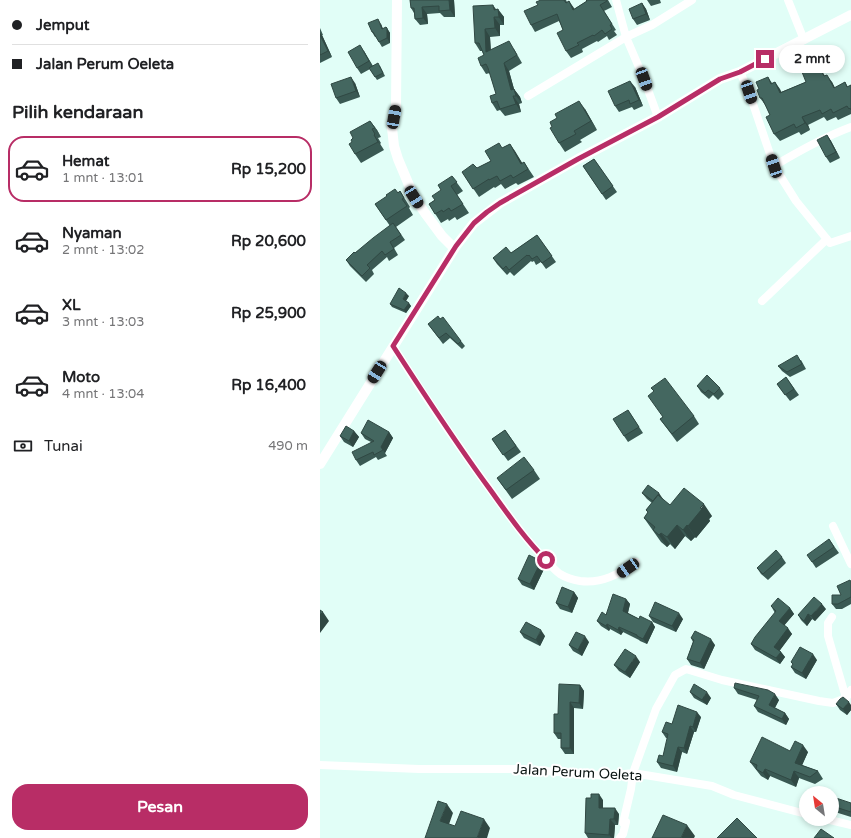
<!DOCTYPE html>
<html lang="id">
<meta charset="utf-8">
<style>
:root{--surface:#fff;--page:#f2f2f2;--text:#202124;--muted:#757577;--line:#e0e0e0;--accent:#b82d66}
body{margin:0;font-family:"Varela Round",sans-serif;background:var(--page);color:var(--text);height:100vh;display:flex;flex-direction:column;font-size:15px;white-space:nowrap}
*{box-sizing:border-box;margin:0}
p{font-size:13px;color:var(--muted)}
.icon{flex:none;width:22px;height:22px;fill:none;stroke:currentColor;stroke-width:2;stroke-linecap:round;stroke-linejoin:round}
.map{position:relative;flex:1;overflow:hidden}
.sheet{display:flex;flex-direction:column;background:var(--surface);width:320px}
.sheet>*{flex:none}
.guide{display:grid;align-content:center;height:88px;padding:0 12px;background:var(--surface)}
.needle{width:26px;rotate:330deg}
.buttons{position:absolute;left:479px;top:786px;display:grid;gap:8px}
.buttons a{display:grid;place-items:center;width:40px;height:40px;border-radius:50%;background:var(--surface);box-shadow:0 2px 6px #0003;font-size:20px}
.end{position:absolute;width:18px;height:18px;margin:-9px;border:5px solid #b82d66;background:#fff;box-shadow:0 0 0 2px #fff}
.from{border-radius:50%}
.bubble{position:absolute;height:28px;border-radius:14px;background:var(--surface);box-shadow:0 2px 6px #0003;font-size:13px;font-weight:700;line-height:28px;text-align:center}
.car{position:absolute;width:12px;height:24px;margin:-12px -6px;border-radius:5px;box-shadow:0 0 3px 1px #0007;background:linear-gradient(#222 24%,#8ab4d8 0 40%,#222 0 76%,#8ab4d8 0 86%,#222 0)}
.guide b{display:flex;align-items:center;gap:14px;height:38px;font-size:15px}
.guide b+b{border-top:1px solid var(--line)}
.guide i{width:10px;height:10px;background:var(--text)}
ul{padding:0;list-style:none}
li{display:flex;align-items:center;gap:12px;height:66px;margin:0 8px 6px;padding:0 4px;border:2px solid transparent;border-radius:16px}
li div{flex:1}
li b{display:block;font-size:15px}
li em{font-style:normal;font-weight:700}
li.selected{border-color:var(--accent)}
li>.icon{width:36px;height:36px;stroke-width:1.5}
h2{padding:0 12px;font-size:18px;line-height:48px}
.pay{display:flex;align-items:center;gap:10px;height:44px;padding:0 12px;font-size:15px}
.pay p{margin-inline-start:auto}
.button{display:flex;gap:8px;margin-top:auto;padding:8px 12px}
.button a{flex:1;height:46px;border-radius:16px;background:var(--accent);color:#fff;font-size:16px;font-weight:700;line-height:46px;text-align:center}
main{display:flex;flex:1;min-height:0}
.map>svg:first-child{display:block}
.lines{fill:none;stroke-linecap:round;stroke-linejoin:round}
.minor{stroke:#fff;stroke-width:8}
.tertiary{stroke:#fff;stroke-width:10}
.wall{fill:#3a5953}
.shaded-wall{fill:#304843}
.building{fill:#446760;stroke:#304843}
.route{stroke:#b82d66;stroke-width:5}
.labels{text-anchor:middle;stroke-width:4;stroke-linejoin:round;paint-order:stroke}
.street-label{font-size:14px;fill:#0a1412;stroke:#fff}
</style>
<main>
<section class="sheet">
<div class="guide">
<b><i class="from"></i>Jemput</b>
<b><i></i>Jalan Perum Oeleta</b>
</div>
<h2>Pilih kendaraan</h2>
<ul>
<li class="selected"><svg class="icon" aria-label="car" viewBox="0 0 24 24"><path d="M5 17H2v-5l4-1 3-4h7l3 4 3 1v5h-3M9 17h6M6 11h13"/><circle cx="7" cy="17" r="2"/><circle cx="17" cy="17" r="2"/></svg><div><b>Hemat</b><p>1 mnt · 13:01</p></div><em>Rp 15,200</em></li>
<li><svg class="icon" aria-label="car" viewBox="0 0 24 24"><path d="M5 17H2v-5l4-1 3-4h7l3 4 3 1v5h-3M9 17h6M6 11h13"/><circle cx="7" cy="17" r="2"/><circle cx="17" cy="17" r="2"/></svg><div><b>Nyaman</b><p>2 mnt · 13:02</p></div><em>Rp 20,600</em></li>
<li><svg class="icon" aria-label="car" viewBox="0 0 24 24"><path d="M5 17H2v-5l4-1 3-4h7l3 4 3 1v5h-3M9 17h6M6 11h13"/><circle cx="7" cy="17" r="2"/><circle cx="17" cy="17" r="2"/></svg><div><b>XL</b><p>3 mnt · 13:03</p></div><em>Rp 25,900</em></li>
<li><svg class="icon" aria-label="car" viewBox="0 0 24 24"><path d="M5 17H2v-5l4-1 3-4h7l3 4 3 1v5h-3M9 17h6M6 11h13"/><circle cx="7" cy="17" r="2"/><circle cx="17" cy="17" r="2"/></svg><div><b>Moto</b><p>4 mnt · 13:04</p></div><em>Rp 16,400</em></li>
</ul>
<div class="pay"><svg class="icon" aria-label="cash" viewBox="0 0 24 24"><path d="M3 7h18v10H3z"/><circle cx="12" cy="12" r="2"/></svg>Tunai<p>490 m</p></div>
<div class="button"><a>Pesan</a></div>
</section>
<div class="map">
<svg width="531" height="838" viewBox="0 0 531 838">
<rect width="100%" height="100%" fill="#e1fef7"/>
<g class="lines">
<path class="minor" d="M296,0l10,37 18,42 14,38
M468,0l16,40
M420,72l9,20 25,74c25,-15 50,-29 77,-39
M208,96l98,-59 26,-12 40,-25
M454,166l22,35 34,42 21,-7
M442,301l65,-62
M73,346c35,56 72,110 112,164 12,17 25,34 40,49 5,5 9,11 15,15 5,3 14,6 20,7 22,3 39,-7 56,-19
M513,526l18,38
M512,617l-4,6v13l18,62 5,-8
M0,765l99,4h101l89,7 24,-3 79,13 22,9 72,19
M506,819l25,6
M300,838l3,-4 3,-12 -3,1 8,-34 2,-16 23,-64 19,-34 11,-6 36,11 97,21 14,2 13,-5"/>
<path class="tertiary" d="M77,0l-1,107 -4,21 2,18 4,13 16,38 11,16 17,23 9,9 5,1
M0,464l136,-218 18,-23 26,-20 78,-44 80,-42 62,-38 20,-7 111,-57"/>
</g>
<path class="wall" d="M90,0h44l1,17h-11l-4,-4 -13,1 1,10 -8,1 -5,-6 -1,-6 -3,-5z
M221,0h25l1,2 2,-1 5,8 13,-8 21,-1 4,7 -8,4 12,19 -2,1 3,4 -8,5 -2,-4 -9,6 -1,-1 -15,8 1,3 -12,6 -5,-7 -3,-21 -4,-9 -24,11 -4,-7 7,-20z
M327,0h13l1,3 -10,3z
M322,3l4,6 4,11 -13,5 -4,-6z
M177,9l7,8v8h-4v11l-10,1 1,13 23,-1 8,14 -13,8 5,18 6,8 2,6 -3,1 2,8 -16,4 -5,-6 -3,1 -5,-8 4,-9 -6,-21 -4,1 -5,-8 3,-11 -2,-4h-2l-5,-8z
M61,24l2,5 3,-2 4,6v10l-8,4 -6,-10h-1l-3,-5z
M0,28l3,7h-1l10,22 -12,6z
M44,51l9,15h7l5,10 -8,4 -7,-11 -9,5 -4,-6z
M493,56l5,7 6,13 8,6 3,6 10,-6 3,5 3,-2v29l-13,6 -2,-3 -9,4 -3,-4 -16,8 2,5 -9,5 -2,-3 -19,9 -6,-7 -4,-19 -4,-9 -6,-8 -1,-9 9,-12 4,6 3,-1 6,10 25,-10 -1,-17z
M35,83l5,14 -20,7 -4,-6z
M315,87l8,19 -9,4 -2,-3 -13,5 -4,-6z
M265,109l12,21 -17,10 2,2 -17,10 -6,-9z
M50,121l7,9 4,7 -3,1 3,5 -1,1 4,6 -23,13 -6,-9 -3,-12 1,-4z
M507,135l4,6 9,17 -10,5 -4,-6z
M190,144l12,19 2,-1 10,15 -16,8 -2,-2 -11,6 -4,-5 -6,4 -1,-1 -15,10 -17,-25 15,-4 14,-7 11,-13z
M274,159l23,33 -11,8 -23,-34z
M132,176l11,15 -6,4 12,18 -12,7 -2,-3 -6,4 -1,-2 -7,4 -12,-19 6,-4z
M80,191l10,16 -1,1 4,7 -17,12 9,13 -11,8 4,7 -9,6 -2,-4 -15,13 2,4 -8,8 -16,-16 -4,-6 9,-7 35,-27 -15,-22z
M217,235l19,27 -10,7 -5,-7 -5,3 -2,-4 -2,1 -1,-1 -17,15 -4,-4 -3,3 -10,-11 -4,-6 18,-5z
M89,296l-3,5 5,5 -5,7 -14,-6 -2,-3z
M120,319l21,22 4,5 -3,3 -12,-11 -7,6 -15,-20z
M481,360l5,9 -16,8 -8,-6 -4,-5z
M466,377l13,18 -9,6 -13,-17z
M377,386l23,2 4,6 -6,6 -5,-5 -4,4 -8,-7z
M334,391l40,25 5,8 -22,18 -17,-23 3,-2z
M308,410l15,23 -15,9 -4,-6z
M185,430l16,22 -13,9 -16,-22z
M34,431l5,6 -6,10 -9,-5 -4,-6z
M69,432l4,6 -8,15 2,3 -9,4 -2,-3 -16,9 -4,-6 15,-18 -6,-3 -4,-6z
M214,470l6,9 -28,20 -15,-21z
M322,493l21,6v1l7,5 42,11 -3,3 1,2 -14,17 -1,-1 -4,4 -6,-5 -10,13 -5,-5 -3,3 -6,-5 -17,-24 4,-5 -2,-3 6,-7 -5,-4z
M509,539l10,14 -23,15 -4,-6z
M462,557l4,6 -18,17 -7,-6 -4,-6z
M225,567l-11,23 -12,-5 -4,-6z
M531,581v23l-9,5h-6l-4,-5 9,-9z
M254,592l4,6 -6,15 -12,-4 -4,-6z
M306,599l4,5 -2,9 11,6 13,3 3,5 -8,17 -7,-3 -1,-1 -16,-8 -2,3 -11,-6 -1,2 -8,-5 -4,-5z
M451,606l19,2 4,6 -10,11 8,9 -13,17 2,1 4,5 -5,7 -25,-14 -4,-6 24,-31z
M506,609l-11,12 -3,-2 -5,7 -6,-6 -3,-5z
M329,616l34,3 -7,13 -23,-10z
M200,632l25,4 -5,10 -16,-8z
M371,638l24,7 -11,24 -13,-4 -4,-6 6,-17z
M269,642l-7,14 -9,-5 -4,-6z
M497,660l-11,19 -11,-6 -4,-6 2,-2 -2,-3z
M320,662l-10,16 -11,-7 -5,-6z
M260,685l4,6 -1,18 -9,-1v46h-9l-4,-6v-9h-3l-4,-6 4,-19z
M414,688l45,12 -4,8 10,5 4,6 -3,6 -28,-13 -4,-6 3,-6 -19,-6z
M370,692l21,6 -4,7 -13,-7z
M516,704l15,1v5l-4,5 -7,-5z
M381,717l-5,15h-2l-7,22 -5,-2 -5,20 -16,-4 -4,-6 6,-6 5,-18h-2l-4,-6 10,-8z
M470,751l18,1 -6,13 16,6 5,8 -8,5 -16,-6 -3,9 -26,-11 -2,4 -7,-4 -11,-14z
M283,800v8l16,6 -1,11h-3l-1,13h-26l-3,-5z
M512,801l19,2v14l-16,-5 -3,-4z"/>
<path class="shaded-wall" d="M129,0h5l1,17 -5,-7z
M249,1l5,7 3,8 -4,-6z
M322,3l4,6 4,11 -4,-6z
M173,5l5,7v-3l6,8v8l-10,-15z
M102,7l5,7 1,10 -5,-6z
M174,17l6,8v11l-5,-8z
M58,19l3,5 4,10 -3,-5z
M67,28l3,5v10l-3,-5z
M165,29l5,8 1,23 -5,-8z
M0,33l2,2 10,22 -4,-6 -8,-16z
M40,45l4,6 9,16 -4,-6z
M493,56l5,7 11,21 -5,-8z
M184,63l5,8 5,18 6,8 2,6 -11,-13z
M507,75l5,7 7,14 -5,-8z
M31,77l4,6 5,14 -4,-6z
M310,81l5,6 8,19 -4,-6z
M455,82l5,7 5,11 -5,-7z
M193,96l6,8 2,8 -5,-8z
M259,101l6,8 12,21 -6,-9z
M482,117l6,8 2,5 -5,-7z
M50,121l7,9 4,7 -6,-9z
M54,135l10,15 -6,-8z
M507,135l4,6 9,17 -4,-6z
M190,144l5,7 12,20 -6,-7z
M86,293l3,3 -4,6 -2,-3z
M89,303l2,3 -5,7 -2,-3z
M34,431l5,6 -6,10 -4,-6z
M69,432l4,6 -8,15 2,3 -6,-9z
M339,493l4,6 -6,8 -4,-6z
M384,504l8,12 -3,3 1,2 -14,17 -8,-12z
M357,525l8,11 -10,13 -8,-12z
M367,525l8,12 -4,4 -8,-11z
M341,533l9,11 -3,3 -8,-12z
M221,561l4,6 -11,23 -4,-6z
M254,592l4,6 -6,15 -4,-6z
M306,599l4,5 -3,12 -4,-5z
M502,604l4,5 -11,12 -4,-5z
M470,608l4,6 -11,13 -4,-6z
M3,612l6,9 -9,12v-18z
M359,613l4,6 -7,13 -4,-6z
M488,614l4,5 -5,7 -3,-5z
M332,622l3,5 -8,17 -4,-5z
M287,624l3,5 -1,2 -3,-5z
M299,627l4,5 -2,3 -3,-5z
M468,628l4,6 -14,19 -4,-6z
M221,630l4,6 -5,10 -4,-6z
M265,636l4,6 -7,14 -4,-6z
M391,639l4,6 -11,24 -4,-6z
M461,652l4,5 -5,7 -4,-6z
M493,654l4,6 -11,19 -4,-6z
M316,656l4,6 -10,16 -5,-6z
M260,685l4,6 -1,18 -4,-6z
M387,692l4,6 -4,7 -5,-5z
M455,694l4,6 -6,11 -4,-6z
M250,702l4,6v46l-4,-6z
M529,702l2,3v5l-4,5 -4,-6z
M377,712l4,5 -5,15 -3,-5z
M465,713l4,6 -3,6 -4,-6z
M370,726l4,6 -7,22 -3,-6z
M483,745l5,7 -8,18 -5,-7z
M358,747l4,5 -5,20 -4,-6z
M445,769l5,7 -2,4 -5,-7z
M474,771l5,7 -3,9 -5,-7z
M279,794l4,6v14l-4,-6z
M127,804l6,9 -6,17 -7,-9z
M295,808l4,6 -1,11 -4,-6z
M164,819l6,9 -3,10h-10z
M290,819l5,6 -1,13h-2l-3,-3z
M367,825l8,11 -1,2h-13z"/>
<path class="building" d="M90,0h39l1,10 -11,1v-5l-17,1 1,11 -8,1 -1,-11h-3z
M221,0h23l2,3 3,-2 4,9 14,-9 -1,-1h21v1l-7,4 12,19 -2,1 2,4 -7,5 -3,-4 -8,6 -1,-1 -16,8 2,2 -13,6 -9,-18 6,-3 -6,-16 -26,11 -7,-14 14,-6 -2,-3z
M322,3l4,11 -13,5 -4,-10z
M173,5l1,5 4,-1 1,8h-5l1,11 -10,1 1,23 23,-11 8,14 -13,8 7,27 3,-1 2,7h-3l3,8 -16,5 -3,-8 -5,2 -2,-7 6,-2 -8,-26 -2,-4 -5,2 -3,-8 6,-3 -5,-12h-4l-2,-37z
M58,19l4,10 4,-2 1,1v10l-8,4 -6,-10h-1l-4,-9z
M0,35l8,16 -8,4z
M40,45l9,16 -12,7 -9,-16z
M493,56l11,20 3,-1 7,13 11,-6 2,5 4,-2v25l-1,-2 -1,1 -2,-3 -14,7 -2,-4 -9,5 -2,-4 -18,7 3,6 -9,5 -2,-4 -20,10 -8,-17 4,-2 -8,-17h-2l-3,-8 2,-1 -3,-7 12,-5 3,7 4,-2 5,11 26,-11 -6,-15 5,-2 -2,-4z
M58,63l5,10 -8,4 -6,-9z
M31,77l5,14 -20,7 -5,-14z
M310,81l9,19 -9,4 -1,-4 -14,6 -7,-15z
M259,101l12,20 -17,10 2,3 -17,9 -9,-15 2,-1 -2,-5 7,-4 -2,-4z
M50,121l5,7 -3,1 3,5 -1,1 4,7 -23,12 -6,-10 3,-2 -1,-2 2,-2 -3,-6z
M507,135l9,17 -10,5 -9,-17z
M179,143l3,5 8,-4 11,20 3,-2 4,7 -15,9 -2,-3 -11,6 -3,-5 -8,4v-1l-16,10 -11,-17 11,-8 4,4 14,-7 -6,-10z
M274,159l19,27 -11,8 -19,-28z
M132,176l5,6 -6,4 12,18 -12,7 -2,-3 -6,4 -1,-2 -7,4 -6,-10 6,-4 -3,-4 9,-6 -3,-5z
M75,189l3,4 2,-2 4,7 -2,1 5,7 -21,14 -11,-16 12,-8 -1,-1z
M73,223l8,12 -11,7 4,7 -9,6 -3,-4 -15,14 3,3 -8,8 -16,-16 8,-8 1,1 18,-15z
M217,235l15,21 -10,7 -5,-7 -5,3 -3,-4 -1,1 -1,-1 -18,15 -3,-4 -3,3 -10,-11 13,-11 5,6z
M79,288l7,5 -3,6 6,4 -5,7 -14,-6z
M118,316l2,3 3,-2 18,24 -3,3 -12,-11 -7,5 -11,-14z
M477,355l5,9 -15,8 -9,-6z
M387,375l13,13 -6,6 -6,-4 -3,3 -8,-7z
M466,377l8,12 -9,6 -8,-11z
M345,378l29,38 -22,18 -12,-15 3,-2 -15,-21 6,-5 -3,-3z
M308,410l11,17 -15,9 -11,-17z
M48,420l21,12 -8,15 2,3 -9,5 -1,-3 -17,8 -4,-8 22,-11 -13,-8z
M26,426l8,5 -5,10 -9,-5z
M185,430l11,16 -13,9 -11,-16z
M204,457l10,13 -28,20 -9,-12z
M328,485l11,8 -6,8 -11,-8z
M364,488l20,16 -4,4 2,1 -14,17 -1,-1 -4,5 -6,-5 -10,12 -6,-4 -2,2 -6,-5 2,-3 -11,-9 4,-6 -2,-2 12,-15 12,10z
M509,539l5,8 -22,15 -5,-7z
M456,550l6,7 -19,17 -6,-6z
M209,555l12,6 -11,23 -12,-5z
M530,580l1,2v15l-13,7h-6v-9h9l-4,-9z
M242,587l12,5 -6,15 -12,-4z
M293,594l13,5 -3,12 16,8 1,-3 12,6 -9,17 -6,-3v-1l-18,-8 -1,3 -11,-6 -1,2 -9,-5 5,-9 4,3z
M494,597l8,7 -11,12 -3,-2 -4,7 -6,-6z
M458,598l12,10 -11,13 9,7 -14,19 7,5 -5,6 -25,-14 4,-7 21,-26 -5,-5z
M335,602l24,11 -7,13 -23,-10z
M0,610l3,2 -3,3z
M206,622l15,8 -5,10 -16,-8z
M375,631l16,8 -11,24 -13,-4 7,-19 -3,-2z
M256,632l9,4 -7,14 -9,-5z
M480,647l13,7 -11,19 -11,-6 2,-3 -2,-2z
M305,649l11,7 -11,16 -11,-7z
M415,683l33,7 7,4 -6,11 16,8 -3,6 -28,-13 5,-10 -25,-8z
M239,684l21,1 -1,18 -9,-1v46h-9v-15h-7v-19h4z
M374,684l13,8 -5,8 -12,-8z
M523,697l6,5 -6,7 -7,-5 4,-5z
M358,705l19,7 -4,15 -3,-1 -6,22 -6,-1 -5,19 -16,-4 2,-7 4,1 5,-22 -6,-2 4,-10 6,2z
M442,737l28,14 5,-10 8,4 -8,18 23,8 -8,6 -16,-6 -3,9 -26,-11 -2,4 -7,-4 1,-4 -7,-3z
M271,794h8v14h16l-1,11h-4l-1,16 -24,-2 1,-35h5z
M513,797l18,6v9l-19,-6v-5z
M118,801l9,3 -7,17 15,5 6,-15 23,8 -7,19h-52z
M343,815l24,10 -6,13h-29z
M417,818l20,20h-40z
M501,829l13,9h-20z"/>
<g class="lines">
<path class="route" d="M226,560c-22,-22 -39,-47 -57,-72 -34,-46 -65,-94 -96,-142l63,-100 18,-23 13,-11 13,-9 78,-44 80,-42 62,-38 20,-7 25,-13"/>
</g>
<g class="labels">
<g class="street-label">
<text transform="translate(258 772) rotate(3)" y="5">Jalan Perum Oeleta</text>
</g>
</g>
</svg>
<div class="buttons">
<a><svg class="needle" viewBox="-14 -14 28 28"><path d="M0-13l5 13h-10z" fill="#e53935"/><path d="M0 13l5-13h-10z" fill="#757577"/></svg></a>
</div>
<i class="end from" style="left:226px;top:560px"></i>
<i class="end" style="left:445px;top:59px"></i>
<div class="bubble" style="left:459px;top:45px;width:66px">2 mnt</div>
<i class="car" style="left:324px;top:79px;rotate:160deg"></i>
<i class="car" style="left:429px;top:92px;rotate:162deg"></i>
<i class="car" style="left:74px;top:117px;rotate:10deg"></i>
<i class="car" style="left:454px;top:166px;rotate:342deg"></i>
<i class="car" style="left:94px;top:197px;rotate:148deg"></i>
<i class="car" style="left:57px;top:372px;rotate:212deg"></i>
<i class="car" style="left:308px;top:568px;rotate:236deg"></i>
</div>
</main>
